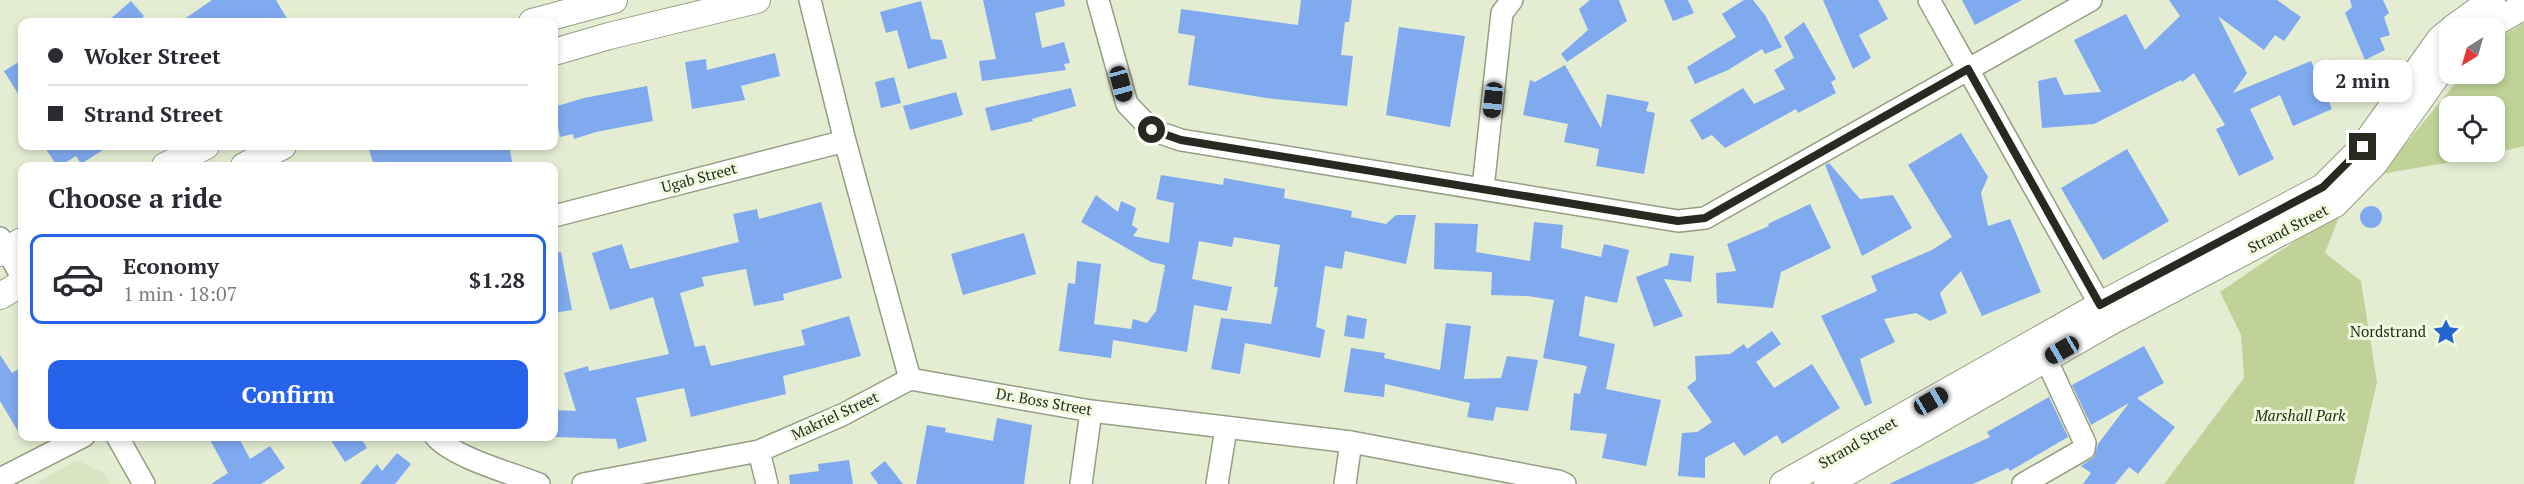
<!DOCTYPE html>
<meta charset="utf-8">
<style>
:root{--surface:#fff;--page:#f2f2f3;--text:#2b2b33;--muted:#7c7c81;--line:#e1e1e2;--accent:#2563eb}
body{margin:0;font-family:"PT Serif",serif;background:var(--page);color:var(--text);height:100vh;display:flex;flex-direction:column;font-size:22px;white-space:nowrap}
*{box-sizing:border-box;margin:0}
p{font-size:20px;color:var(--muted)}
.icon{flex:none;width:33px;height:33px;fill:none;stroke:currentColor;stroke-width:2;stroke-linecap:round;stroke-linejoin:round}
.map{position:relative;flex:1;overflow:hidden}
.panel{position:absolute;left:18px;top:162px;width:540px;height:279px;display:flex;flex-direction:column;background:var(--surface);border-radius:12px;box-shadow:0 3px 9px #0003}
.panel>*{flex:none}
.hud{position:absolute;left:18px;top:18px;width:540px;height:132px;border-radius:12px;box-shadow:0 3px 9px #0003;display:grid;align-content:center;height:132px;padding:0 30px;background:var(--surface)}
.needle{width:39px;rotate:217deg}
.fabs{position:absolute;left:2439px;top:18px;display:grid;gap:12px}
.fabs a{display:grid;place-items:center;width:66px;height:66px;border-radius:12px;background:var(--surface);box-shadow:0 3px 9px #0003;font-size:30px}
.end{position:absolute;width:27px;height:27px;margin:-14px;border:8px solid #272a20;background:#fff;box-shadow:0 0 0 3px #fff}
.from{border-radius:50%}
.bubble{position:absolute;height:42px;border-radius:12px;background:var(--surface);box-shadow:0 3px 9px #0003;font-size:20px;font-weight:700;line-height:42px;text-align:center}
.car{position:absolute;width:18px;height:36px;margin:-18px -9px;border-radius:8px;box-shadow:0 0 4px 2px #0007;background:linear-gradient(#222 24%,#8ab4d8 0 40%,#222 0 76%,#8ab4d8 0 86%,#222 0)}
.hud b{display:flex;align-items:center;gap:21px;height:57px;font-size:22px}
.hud b+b{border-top:2px solid var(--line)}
.hud i{width:15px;height:15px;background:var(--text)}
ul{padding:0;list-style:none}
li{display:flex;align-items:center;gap:18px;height:90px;margin:0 12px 9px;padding:0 18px;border:3px solid var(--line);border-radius:12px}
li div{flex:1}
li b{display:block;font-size:22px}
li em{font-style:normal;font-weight:700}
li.current{border-color:var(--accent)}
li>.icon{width:54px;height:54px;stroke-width:1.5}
h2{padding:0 30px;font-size:27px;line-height:72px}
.action{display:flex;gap:12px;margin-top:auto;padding:12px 30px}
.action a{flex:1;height:69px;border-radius:12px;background:var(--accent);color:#fff;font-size:24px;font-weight:700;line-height:69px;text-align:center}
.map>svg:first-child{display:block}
.built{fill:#dae4c2}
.green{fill:#c1d298;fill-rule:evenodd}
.building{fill:#80aaef}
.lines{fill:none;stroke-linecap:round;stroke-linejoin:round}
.minor-casing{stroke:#959d84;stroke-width:24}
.tertiary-casing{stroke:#959d84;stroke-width:28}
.minor{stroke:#fff;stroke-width:21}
.tertiary{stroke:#fff;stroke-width:26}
.route{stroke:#272a20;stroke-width:8}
.labels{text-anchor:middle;stroke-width:6;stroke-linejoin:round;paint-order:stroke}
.street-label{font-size:15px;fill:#272a20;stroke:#f1fadf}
.poi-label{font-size:15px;fill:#272a20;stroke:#f1fadf;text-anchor:end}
.park-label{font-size:15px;font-style:italic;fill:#252d09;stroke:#f1fadf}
</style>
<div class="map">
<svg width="2524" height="484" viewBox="0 0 2524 484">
<rect width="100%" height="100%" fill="#e4edd2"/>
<path class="built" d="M77,460l27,13 6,11h-75z"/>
<path class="green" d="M2524,23v123l-50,12 -93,16 82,-100h31l1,-34zM2450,106h44v46h-44z
M2342,209l-17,44 36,28 16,101 -23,102h-190l80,-106 -3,-43 -21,-43z"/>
<path class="building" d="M212,0h64l13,22h-109z
M983,0h81l1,6 -30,7 7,35 22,-6 6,21 -6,1 2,6 -84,11 -3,-20 17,-2z
M1301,0h51l-3,22h-4l-4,33 12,1 -6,50 -81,-8 -78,-13 7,-49 -17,-3 3,-24 117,16z
M1590,0h29l8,21 -60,41 -6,-8 27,-24 -9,-21z
M1664,0h24l6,13 -21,8z
M1744,0h9l12,15 17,32 -17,7 -3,-5 -34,21 -33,14 -8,-17 49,-30 -14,-23z
M1823,0h55l10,19 -29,16 12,23 -18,11z
M1962,0h60l-47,25z
M2169,0h108l24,17 -17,24 -9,-6 -11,15 -46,-34 29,57 -14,20 78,-32 21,48 -39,17 -13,-31 -30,14 24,50 -35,17 -23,-47 9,-4 -31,-52 -12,9 -1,-2 -87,44 -52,4 -4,-47 18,-4 8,18 37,-3 -27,-52 52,-26 19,36 35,-34z
M2350,0h33l6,13 -5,4 6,18 -10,3 5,12 -20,10 -20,-47 7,-6z
M131,1l13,15 -7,6h-30z
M921,1l10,38 11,1 5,18 -39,11 -11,-39 -11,3 -6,-21z
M1804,22l32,57 -5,3 5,11 -38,20 -2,-4 -71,39 -13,-13 -10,5 -12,-20 53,-32 11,16 31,-15 -11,-19 20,-12 -10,-21z
M1399,27l66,9 -15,91 -64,-12z
M775,53l5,23 -39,10 4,14 -53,9 -7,-47 21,-3 1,11z
M22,60v40l-18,-29z
M1565,65l36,63 6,-34 42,8 -3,9 9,2 -11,61 -48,-8 3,-17 -35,-7 4,-18 -45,-9 7,-35 5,2z
M894,77l7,26 -20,5 -6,-26z
M647,86l6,35 -57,11 -22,7 -1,-5 -13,3 -6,-30 30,-9z
M1071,88l5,18 -44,13 1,2 -42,10 -6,-23z
M956,92l7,23 -53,15 -7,-24z
M1961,133l27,44 -7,16 7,33 22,-7 31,73 -59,24 -21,-45 -21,22 7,20 -17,8 -14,-8 -32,6 11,23 -35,17 12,44 -7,3 -44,-90 56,-25 -6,-15 61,-26 20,-13 -44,-72z
M44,146h65l-28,18 -5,-8 -16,10h-3z
M368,146h141l4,20h-139z
M2127,149l42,72 -66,39 -42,-72z
M1829,163l31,36 33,-4 19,33 -50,28 -37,-91z
M1161,175l62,10 1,-7 61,11 -1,9 68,13 -1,6 35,7 10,-9h20l-10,49 -61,-13 -3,18 -17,-3 -9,61 9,3 -5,28 -75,-15 -5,31 -29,-5 10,-51 50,6 7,-37h-4l6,-42 -46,-8 -2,10 -33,-6 -7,38 40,8 -5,24 -33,-6 -7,47 -74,-12 -2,18 -52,-7 9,-68 7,1 2,-23 24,3 -7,60 37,5 2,-10 14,4 9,-12 8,-40h3l-3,-1 1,-5 -14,-3 -70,-40 15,-27 22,17 3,-11 15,7 -4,17 6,4 -5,7 36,7 5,-40 -18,-4z
M821,202l21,76 -59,16 1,6 -30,6 -8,-37 -44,8 2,9 -24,7 15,54 10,-2 6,21 94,-21 -4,-15 48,-14 12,40 -78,20 3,18 -95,23 -7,-29 -48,10 11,43 -29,8 -2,-10 -62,-2v-27l22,1 -12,-38 24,-7 1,5 80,-17 -16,-57 -43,13 -18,-57 30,-9 8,25 109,-27 -6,-28 24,-5 2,10z
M1810,204l21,44 -50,24 -8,36 -56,-5 -1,-30 20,-2 -9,-27 42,-18 -1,-2z
M2360 217a11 11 0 1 1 22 0a11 11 0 1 1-22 0Z
M1534,222l29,3 -2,23 40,9 3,-13 25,6 -12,53 -32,-7 -6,40 36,8 -9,45 55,11 -15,66 -44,-8 5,-24 -37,-4 4,-37 6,1 7,-28 -44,-8 11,-58 -26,-4 -37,-1 1,-23 -58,-3 1,-46 43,1 -2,28 54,9z
M1024,233l12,41 -73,21 -12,-41z
M561,252l11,58 -18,3v-60z
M1670,253l24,3 -3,26 -27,-3 19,37 -29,11 -18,-50 32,-12z
M1347,315l20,4 -3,20 -20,-3z
M1446,323l25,3 -7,53 37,-1 6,-22 31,4 -10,51 -32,-4 -3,14 -26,-4 3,-14 -85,-19 -1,13 -40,-5 7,-44 34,5 -1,5 56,12z
M1772,331l9,13 -25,18 18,26 38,-24 28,44 -58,36 -5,-9 -33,21 -10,-14 -29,16v20l-27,-2 4,-43 15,-1 15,-10 -25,-35 9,-7 -1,-24 35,-2 14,-10 3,5z
M2144,346l20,37 -27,15 38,29 -37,47 -9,-7 -14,17h-32l8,-11 -10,-7 13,-9 4,-13 31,-41 -38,22 -19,-40z
M0,355l12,18 10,-6v71l-22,-37z
M2049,397l19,40 -58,34 -2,-3 -35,16h-84l101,-47 -3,-5z
M997,418l35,7 -8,59h-108l11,-59 19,3 -1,4 48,9z
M208,436h30l12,23 20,-13 15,22 -24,16h-50l17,-11z
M328,436h32l7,12 -22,14z
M397,453l14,11 -16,20h-35l17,-20 5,7z
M849,460l4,24h-63l-1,-9 30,-4 -1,-7z
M885,461l18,23h-25l-8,-11z"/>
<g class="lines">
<defs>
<path id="minor" d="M810,0l35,141 65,238
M1098,0l29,104 25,26 29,10 497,81 27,-3 386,-218
M1929,0l179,319
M1483,188l19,-175 10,-13
M554,216l291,-75
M0,238l22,39
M910,379l181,32 260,31 207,39 7,3
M117,436l27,48
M435,436c19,22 76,37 104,48
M759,451l8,33
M0,479l84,-43
M583,484l176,-33 83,-36 68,-36
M1081,484l10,-73
M1217,484l9,-55
M1345,484l6,-42
M2023,484l61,-35 1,-6 -39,-84"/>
<path id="tertiary" d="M532,22l82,-22
M2453,28l39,-28
M2486,28l38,-22
M554,52l55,-16 148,-36
M165,166l41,-20
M244,166l39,-20
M0,253l22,-12
M0,296l22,-13
M1783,484l317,-179 223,-118 40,-40 77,-108 10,-8
M1827,484l283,-162 225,-118 39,-40 76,-107"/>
</defs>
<use href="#minor" class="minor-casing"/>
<use href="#tertiary" class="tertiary-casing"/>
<use href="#minor" class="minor"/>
<use href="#tertiary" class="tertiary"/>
</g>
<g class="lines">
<path class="route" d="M1152,130l29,10 497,81 27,-3 263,-149 132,236 223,-118 40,-40"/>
</g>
<defs>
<symbol id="sight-bare" viewBox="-9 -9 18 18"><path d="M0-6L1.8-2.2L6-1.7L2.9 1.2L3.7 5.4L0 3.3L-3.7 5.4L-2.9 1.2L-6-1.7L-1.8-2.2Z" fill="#2365d1" stroke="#f1fadf" stroke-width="2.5" paint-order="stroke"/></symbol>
</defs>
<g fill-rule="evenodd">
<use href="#sight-bare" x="2427" y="313" width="38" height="38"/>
</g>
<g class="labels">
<g class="street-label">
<text transform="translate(699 178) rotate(-15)" y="5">Ugab Street</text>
<text transform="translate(2288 229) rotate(-27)" y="5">Strand Street</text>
<text transform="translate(1044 402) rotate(10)" y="5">Dr. Boss Street</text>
<text transform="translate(835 416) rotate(-25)" y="5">Makriel Street</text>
<text transform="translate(1858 443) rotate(-30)" y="5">Strand Street</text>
</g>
<g class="poi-label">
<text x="2426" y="337">Nordstrand</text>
</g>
<g class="park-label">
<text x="2300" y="421">Marshall Park</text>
</g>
</g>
</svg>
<div class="fabs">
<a><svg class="needle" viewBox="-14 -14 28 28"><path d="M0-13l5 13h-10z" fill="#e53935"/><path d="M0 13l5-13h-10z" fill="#7c7c81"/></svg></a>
<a><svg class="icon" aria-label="locate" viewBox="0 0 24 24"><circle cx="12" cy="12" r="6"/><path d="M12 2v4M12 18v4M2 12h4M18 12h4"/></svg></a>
</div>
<i class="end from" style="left:1152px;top:130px"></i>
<i class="end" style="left:2363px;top:147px"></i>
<div class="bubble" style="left:2313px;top:60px;width:99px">2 min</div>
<i class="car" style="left:1121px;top:84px;rotate:165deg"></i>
<i class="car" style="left:1493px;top:100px;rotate:186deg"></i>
<i class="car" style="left:2062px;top:350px;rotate:240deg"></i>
<i class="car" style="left:1931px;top:401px;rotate:60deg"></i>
<div class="hud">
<b><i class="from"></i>Woker Street</b>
<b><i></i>Strand Street</b>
</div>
<section class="panel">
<h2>Choose a ride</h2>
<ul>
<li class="current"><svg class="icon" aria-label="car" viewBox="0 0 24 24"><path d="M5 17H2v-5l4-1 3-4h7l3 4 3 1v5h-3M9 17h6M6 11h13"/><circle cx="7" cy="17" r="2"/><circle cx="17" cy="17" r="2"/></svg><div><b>Economy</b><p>1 min · 18:07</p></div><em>$1.28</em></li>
</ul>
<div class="action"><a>Confirm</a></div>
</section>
</div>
